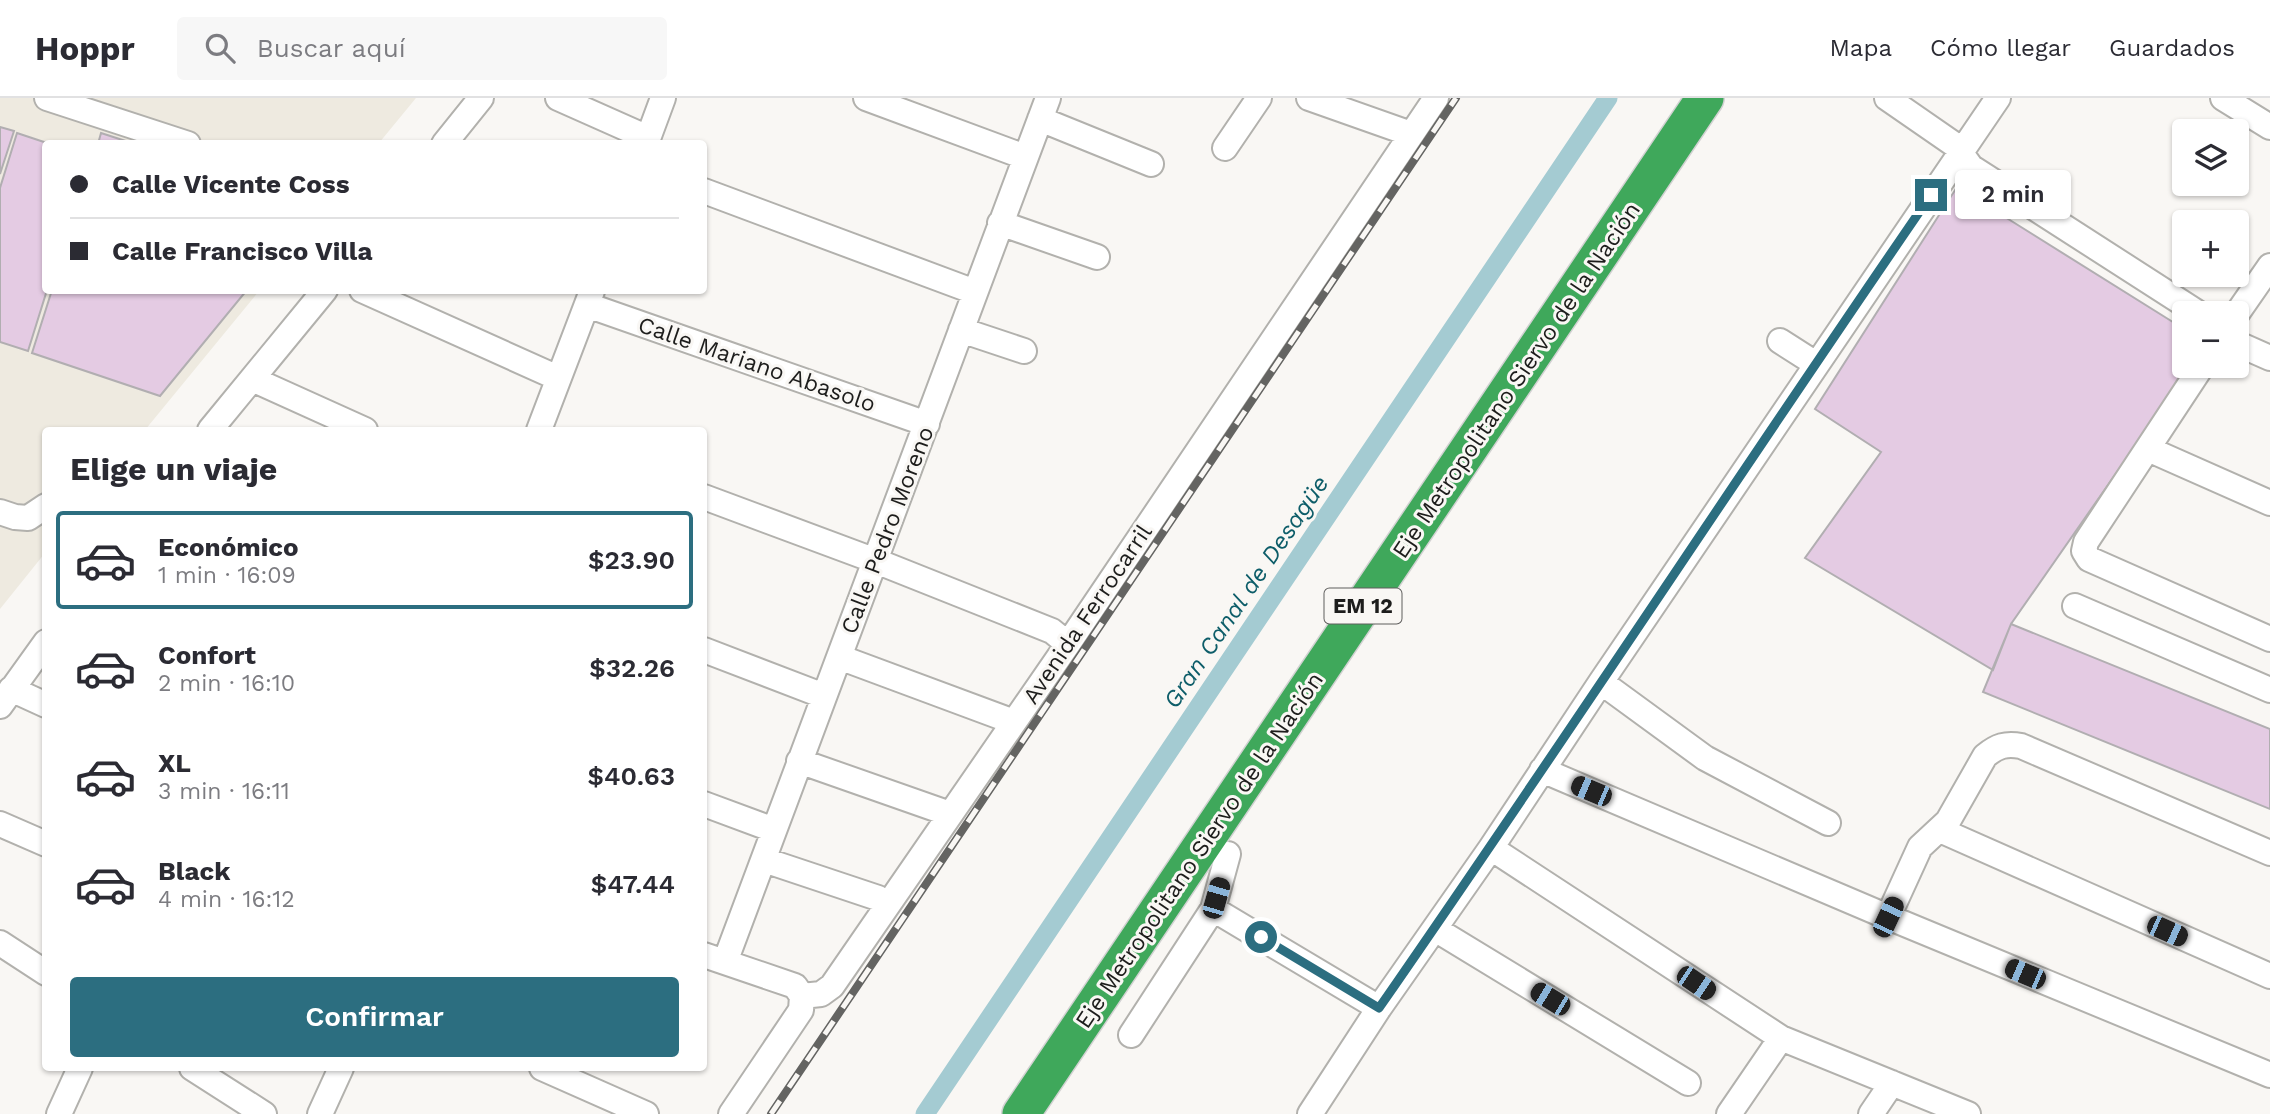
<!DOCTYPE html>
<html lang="es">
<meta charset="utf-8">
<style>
:root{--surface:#fff;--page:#f7f7f7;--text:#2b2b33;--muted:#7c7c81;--line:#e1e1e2;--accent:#2c6e80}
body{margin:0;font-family:"Work Sans",sans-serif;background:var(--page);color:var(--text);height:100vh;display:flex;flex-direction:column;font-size:26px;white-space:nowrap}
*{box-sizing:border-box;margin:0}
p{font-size:23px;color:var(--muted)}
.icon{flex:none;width:38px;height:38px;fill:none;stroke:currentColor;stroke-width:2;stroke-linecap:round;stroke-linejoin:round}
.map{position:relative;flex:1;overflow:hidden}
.panel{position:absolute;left:42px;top:329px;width:665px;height:644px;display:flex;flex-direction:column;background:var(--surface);border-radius:7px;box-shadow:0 2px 5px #0004}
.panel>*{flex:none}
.banner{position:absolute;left:42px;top:42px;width:665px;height:154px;border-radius:7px;box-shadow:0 2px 5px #0004;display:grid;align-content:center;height:154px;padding:0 28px;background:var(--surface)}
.buttons{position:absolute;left:2172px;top:21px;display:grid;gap:14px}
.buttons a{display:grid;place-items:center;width:77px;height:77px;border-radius:7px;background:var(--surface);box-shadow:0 2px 5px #0004;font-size:35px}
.end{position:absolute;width:32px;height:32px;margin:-16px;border:9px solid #2c6e80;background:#fff;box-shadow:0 0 0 4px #fff}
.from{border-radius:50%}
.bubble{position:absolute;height:49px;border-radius:7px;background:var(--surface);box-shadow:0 2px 5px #0004;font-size:23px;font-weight:600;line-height:49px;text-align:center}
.car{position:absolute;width:21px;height:42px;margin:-21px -10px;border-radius:9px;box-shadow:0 0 5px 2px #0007;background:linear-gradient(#222 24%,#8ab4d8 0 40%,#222 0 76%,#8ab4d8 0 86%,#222 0)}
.banner b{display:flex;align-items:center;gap:24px;height:66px;font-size:26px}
.banner b+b{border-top:2px solid var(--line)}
.banner i{width:18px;height:18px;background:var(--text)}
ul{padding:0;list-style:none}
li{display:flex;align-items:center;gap:21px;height:98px;margin:0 14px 10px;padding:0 14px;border:4px solid transparent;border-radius:7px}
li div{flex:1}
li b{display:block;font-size:26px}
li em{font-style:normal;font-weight:600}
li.current{border-color:var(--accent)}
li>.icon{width:63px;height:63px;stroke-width:1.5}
h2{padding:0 28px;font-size:32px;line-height:84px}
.cta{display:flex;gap:14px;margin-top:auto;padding:14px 28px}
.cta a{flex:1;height:80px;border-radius:7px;background:var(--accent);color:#fff;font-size:28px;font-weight:600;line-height:80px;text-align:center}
header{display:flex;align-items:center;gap:42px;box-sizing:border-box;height:98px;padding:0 35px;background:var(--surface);border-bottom:2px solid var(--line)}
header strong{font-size:33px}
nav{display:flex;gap:38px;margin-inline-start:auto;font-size:24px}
.search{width:490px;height:63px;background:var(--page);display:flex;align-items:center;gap:18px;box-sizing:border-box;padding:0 24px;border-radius:7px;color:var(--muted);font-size:26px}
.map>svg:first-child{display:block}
.built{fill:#eeeae0}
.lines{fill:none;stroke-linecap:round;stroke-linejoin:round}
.canal{stroke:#a4cbd2;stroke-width:19}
.building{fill:#e4cbe3;stroke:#b1aeb1;stroke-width:2}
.minor-casing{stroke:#b2b1ad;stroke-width:28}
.highway-casing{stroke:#d2d2d2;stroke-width:40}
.minor{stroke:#fff;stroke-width:24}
.highway{stroke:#3fa85b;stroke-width:37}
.rail-casing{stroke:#646462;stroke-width:8}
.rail{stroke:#f9f7f4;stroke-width:5;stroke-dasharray:16;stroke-linecap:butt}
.route{stroke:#2c6e80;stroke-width:9}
.labels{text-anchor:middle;stroke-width:6;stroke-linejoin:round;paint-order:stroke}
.shield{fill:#f9f7f4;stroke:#5f5e5d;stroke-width:2}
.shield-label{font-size:21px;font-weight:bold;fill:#1d1d1c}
.street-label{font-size:23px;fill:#1d1d1c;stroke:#f9f7f4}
.water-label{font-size:24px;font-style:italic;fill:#0d5d69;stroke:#f9f7f4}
</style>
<header>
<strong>Hoppr</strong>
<div class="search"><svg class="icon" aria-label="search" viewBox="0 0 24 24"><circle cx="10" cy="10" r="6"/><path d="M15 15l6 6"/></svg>Buscar aquí</div>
<nav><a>Mapa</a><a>Cómo llegar</a><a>Guardados</a></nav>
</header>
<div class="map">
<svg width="2270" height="1016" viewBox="0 0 2270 1016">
<rect width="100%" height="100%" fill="#f9f7f4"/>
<path class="built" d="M0,0h416l-37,45 -333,1v146l213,1 -114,139h-99l-1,123 -45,56z"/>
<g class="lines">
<path class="canal" d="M925,1016l683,-1016"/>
</g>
<path class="building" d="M0,29l14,4 -14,43z
M17,35l33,11h-4l1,146 -19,61 -28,-9v-154z
M101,35l34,11h-37z
M1957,89l227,142v37h7l-180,258 -18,46 -188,-112 76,-106 -66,-43z
M52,192h195l-87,106 -128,-43z
M2011,526l259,105v80l-287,-117z"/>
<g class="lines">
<defs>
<path id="minor" d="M47,0l141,46
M558,0l90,40
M866,0l159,59
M1309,0l102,36
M1887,0l68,47 16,22 227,146
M2223,0l47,29
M1040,21l111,45
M444,46l37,-46
M646,46l17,-46
M1225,50l34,-50
M704,93l271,101
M1000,125l97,34
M362,192l196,88
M587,207l340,119
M2236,217l34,-49
M961,232l63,21
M1780,243l36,23
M2236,245l34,15
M2202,268l-116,176 -2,9 5,8 181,80
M252,281l113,51
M210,332l115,-140
M539,332l53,-139
M2148,351l122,54
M704,399l172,64 176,70 16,13
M0,414l15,5 13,1 18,-12
M2075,508l195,84
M704,552l120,46
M839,559l175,65
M1601,584l104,76 123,65
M11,591l35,16
M0,608l46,-64
M799,663l151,53
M1542,672l346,147 382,158
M704,706l70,26
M0,726l46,20
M1940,732l330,146
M1491,750l290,190 187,76
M764,762l114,38 9,7
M1213,811l166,99
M1888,819l32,-70 28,-26 37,-65c12,-10 21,-13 36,-10l249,107
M1435,831l253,154
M0,845l46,30
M704,857l91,31 7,10
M725,864l323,-864
M802,898l19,-2 11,-8 236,-342 368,-546
M1131,937l82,-126 15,-55
M192,970l72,46
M542,970l104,46
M59,1016l21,-46
M320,1016l21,-46
M731,1016l70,-104 1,-14
M1310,1016l69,-106 112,-160 110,-166 397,-584
M1729,1016l52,-76
M1871,1016l21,-31"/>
<path id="highway" d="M1021,1016l684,-1016"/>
</defs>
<use href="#minor" class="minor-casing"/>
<use href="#highway" class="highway-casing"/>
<use href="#minor" class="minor"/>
<use href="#highway" class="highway"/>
<defs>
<path id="rail" d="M771,1016l685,-1016"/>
</defs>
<use href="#rail" class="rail-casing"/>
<use href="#rail" class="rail"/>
</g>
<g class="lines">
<path class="route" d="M1261,839l118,71c187,-269 366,-543 552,-813"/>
</g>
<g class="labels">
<rect class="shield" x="1324.5" y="490.5" width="77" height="35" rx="5"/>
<g class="shield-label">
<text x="1363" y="515">EM 12</text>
</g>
<g class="street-label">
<text transform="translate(757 266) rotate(19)" y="8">Calle Mariano Abasolo</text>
<text transform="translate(1516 282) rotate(-56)" y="8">Eje Metropolitano Siervo de la Nación</text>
<text transform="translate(887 432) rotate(-69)" y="8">Calle Pedro Moreno</text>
<text transform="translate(1087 516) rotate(-56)" y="8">Avenida Ferrocarril</text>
<text transform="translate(1199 752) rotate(-56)" y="8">Eje Metropolitano Siervo de la Nación</text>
</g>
<g class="water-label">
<text transform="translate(1246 494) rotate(-56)" y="8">Gran Canal de Desagüe</text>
</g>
</g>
</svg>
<div class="buttons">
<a><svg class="icon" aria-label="layers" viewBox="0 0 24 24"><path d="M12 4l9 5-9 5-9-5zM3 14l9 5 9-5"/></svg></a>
<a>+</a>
<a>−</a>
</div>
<i class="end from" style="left:1261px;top:839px"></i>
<i class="end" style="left:1931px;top:97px"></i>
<div class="bubble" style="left:1955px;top:72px;width:116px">2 min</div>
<i class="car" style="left:1591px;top:693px;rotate:293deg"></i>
<i class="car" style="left:1216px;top:800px;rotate:16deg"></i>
<i class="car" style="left:1888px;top:819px;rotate:25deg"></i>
<i class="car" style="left:2167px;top:833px;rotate:114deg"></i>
<i class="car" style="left:2025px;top:876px;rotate:293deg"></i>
<i class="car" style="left:1696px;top:885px;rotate:124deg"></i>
<i class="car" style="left:1550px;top:901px;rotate:301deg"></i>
<div class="banner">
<b><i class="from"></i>Calle Vicente Coss</b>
<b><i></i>Calle Francisco Villa</b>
</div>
<section class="panel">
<h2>Elige un viaje</h2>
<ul>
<li class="current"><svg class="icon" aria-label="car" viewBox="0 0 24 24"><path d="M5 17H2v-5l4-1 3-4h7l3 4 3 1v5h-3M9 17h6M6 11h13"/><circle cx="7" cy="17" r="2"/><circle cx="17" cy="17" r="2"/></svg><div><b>Económico</b><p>1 min · 16:09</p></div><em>$23.90</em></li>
<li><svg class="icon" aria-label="car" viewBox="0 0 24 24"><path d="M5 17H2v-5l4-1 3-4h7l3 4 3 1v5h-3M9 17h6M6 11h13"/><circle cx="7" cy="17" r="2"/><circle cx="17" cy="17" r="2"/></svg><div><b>Confort</b><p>2 min · 16:10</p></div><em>$32.26</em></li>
<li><svg class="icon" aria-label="car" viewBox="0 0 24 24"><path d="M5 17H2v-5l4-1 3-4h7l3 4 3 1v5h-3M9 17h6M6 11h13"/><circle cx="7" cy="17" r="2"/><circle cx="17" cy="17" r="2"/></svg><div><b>XL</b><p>3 min · 16:11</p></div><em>$40.63</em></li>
<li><svg class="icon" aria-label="car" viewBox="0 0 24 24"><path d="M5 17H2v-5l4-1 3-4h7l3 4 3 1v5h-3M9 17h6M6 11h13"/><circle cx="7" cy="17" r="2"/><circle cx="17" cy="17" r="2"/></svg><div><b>Black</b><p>4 min · 16:12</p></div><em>$47.44</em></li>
</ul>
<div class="cta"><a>Confirmar</a></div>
</section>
</div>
